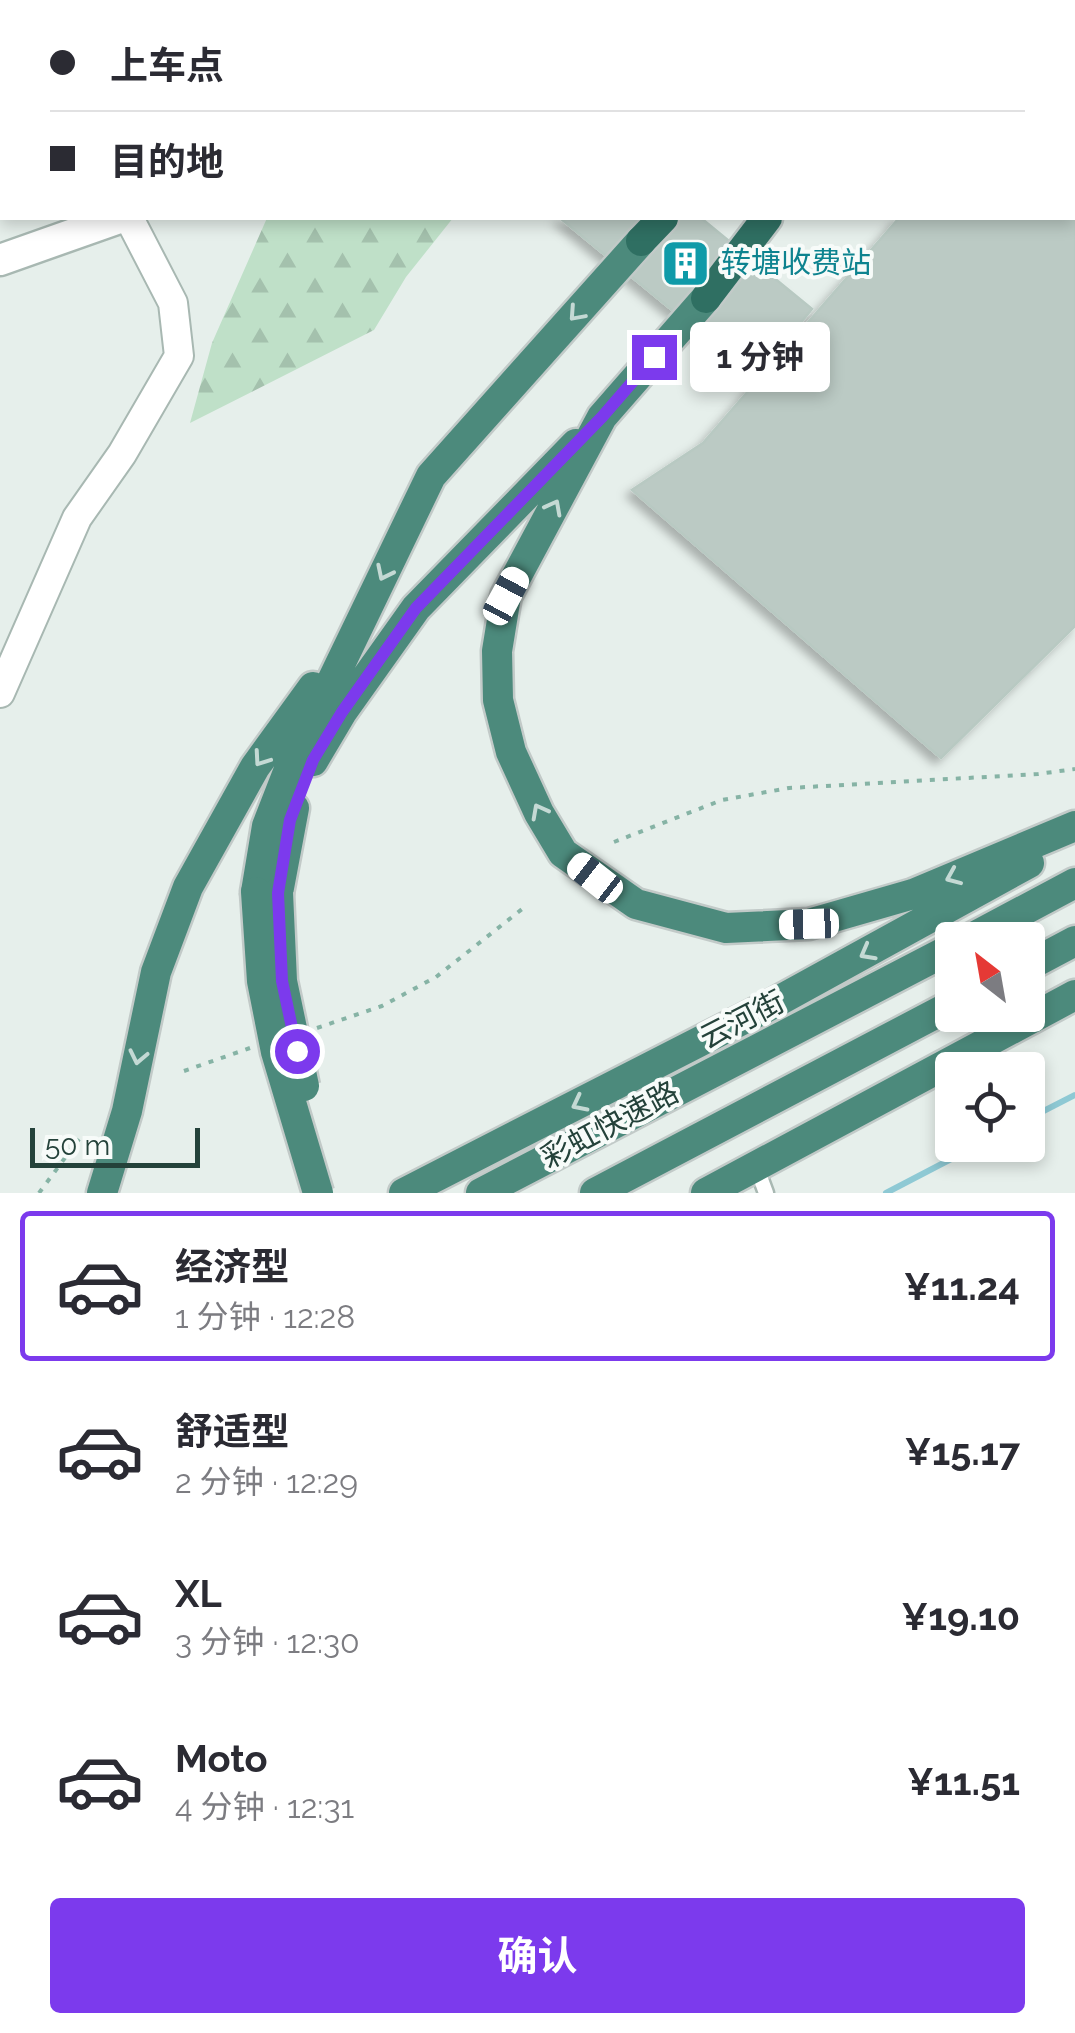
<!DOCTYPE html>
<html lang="zh">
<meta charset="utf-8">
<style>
:root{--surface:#fff;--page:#f7f7f7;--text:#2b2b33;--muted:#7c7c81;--line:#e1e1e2;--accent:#7c3aed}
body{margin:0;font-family:Raleway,"Noto Sans SC",sans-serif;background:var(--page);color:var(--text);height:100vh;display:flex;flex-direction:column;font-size:38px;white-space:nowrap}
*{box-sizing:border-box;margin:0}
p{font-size:32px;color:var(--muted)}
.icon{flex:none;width:55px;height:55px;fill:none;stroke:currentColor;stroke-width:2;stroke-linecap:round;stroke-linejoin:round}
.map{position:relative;height:1193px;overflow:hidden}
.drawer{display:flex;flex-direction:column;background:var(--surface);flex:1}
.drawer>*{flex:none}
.banner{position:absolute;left:0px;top:0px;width:1075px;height:220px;box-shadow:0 5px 15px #0003;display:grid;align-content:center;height:220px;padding:0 50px;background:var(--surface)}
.needle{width:65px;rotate:329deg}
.tools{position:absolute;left:935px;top:922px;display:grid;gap:20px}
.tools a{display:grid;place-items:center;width:110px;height:110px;border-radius:10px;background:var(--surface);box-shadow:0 5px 15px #0003;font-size:50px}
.scale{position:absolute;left:30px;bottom:25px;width:170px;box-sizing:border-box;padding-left:10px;border:5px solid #24423a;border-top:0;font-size:28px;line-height:35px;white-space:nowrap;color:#24423a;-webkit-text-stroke:8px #f7fbf9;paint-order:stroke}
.end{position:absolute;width:45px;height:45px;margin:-22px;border:12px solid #7c3aed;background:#fff;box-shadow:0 0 0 5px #fff}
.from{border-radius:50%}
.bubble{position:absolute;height:70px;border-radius:10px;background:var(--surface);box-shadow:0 5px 15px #0003;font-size:32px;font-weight:700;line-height:70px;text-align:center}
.car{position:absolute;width:30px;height:60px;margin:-30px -15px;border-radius:12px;box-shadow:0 0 8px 2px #0007;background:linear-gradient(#fff 24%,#345 0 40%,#fff 0 76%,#345 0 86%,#fff 0)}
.banner b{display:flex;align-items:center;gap:35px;height:95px;font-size:38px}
.banner b+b{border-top:2px solid var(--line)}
.banner i{width:25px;height:25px;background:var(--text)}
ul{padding:18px 0 0;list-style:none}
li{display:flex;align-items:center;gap:30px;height:150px;margin:0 20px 15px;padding:0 30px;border:5px solid transparent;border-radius:10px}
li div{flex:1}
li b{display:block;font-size:38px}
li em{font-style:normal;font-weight:700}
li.current{border-color:var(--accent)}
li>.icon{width:90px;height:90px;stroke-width:1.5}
.action{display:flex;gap:20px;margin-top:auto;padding:20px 50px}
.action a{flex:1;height:115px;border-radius:10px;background:var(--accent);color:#fff;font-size:40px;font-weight:700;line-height:115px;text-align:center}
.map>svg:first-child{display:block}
.forest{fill:url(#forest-firs)}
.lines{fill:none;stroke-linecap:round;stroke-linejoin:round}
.stream{stroke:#8ec9d4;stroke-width:6}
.building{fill:#bbcac4;stroke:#b8c9c2;stroke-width:2.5;filter:url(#shadow)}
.service-casing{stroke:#a8b8b2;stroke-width:19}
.minor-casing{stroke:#a8b8b2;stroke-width:32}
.tertiary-casing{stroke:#a8b8b2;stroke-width:35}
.trunk-casing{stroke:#c2cac8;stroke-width:35}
.motorway-casing{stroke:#c2cac8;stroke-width:35}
.path{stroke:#86b3a5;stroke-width:4;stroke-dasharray:5 8;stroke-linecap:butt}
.service{stroke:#fff;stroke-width:14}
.minor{stroke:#fff;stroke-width:28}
.tertiary{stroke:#fff;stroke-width:30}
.trunk{stroke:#4c8a7c;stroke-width:30}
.motorway{stroke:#2f6f62;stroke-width:30}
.trunk-bridge-casing{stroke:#c2cac8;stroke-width:35;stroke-linecap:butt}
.trunk-bridge{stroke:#4c8a7c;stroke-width:30}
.oneway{stroke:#c4d9d4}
.route{stroke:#7c3aed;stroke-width:12}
.labels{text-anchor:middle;stroke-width:8;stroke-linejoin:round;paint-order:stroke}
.culture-label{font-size:30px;fill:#0d838f;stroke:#f7fbf9;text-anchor:start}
.street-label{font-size:30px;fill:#24423a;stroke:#f7fbf9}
</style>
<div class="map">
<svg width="1075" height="1193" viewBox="0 0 1075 1193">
<defs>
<pattern id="forest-firs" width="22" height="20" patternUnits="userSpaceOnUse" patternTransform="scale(2.5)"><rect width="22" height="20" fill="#bfe0c8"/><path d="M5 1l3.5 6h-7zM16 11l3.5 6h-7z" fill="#a4c1ad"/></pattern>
<filter id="shadow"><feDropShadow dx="-6" dy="6" stdDeviation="5" flood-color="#0004"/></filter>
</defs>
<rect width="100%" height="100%" fill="#e6efeb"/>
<path class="forest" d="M453,0h191l-194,2z
M267,218h186l-47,59 -32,53 -184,93 22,-80z"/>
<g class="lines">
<path class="stream" d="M1028,1119l47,-24
M886,1193l92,-48"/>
</g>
<path class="building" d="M1075,7v619l-134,132 -309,-268 71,-47 196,-225h173z
M560,218h141l111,91 -57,69z"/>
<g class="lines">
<defs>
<path id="service" d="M756,1166l10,27"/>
<path id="minor" d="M0,693l77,-175 45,-64 57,-98 -6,-53 -44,-85"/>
<path id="tertiary" d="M402,2l2,-2
M0,260l119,-42"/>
<path id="trunk" d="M706,298l-104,119 -96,179 -9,55 1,49 13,52 28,61 24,40 73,51 90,24 83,-4 104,-30 162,-68
M313,761l29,-49 74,-104 160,-164
M256,892l11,-66 21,-54 143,-296 210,-235
M278,893l16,-85
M968,940l107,-57
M1028,966l47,-25
M102,1193l25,-82 29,-139 32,-85 67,-120 58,-80
M404,1193l367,-188 258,-142
M481,1193l471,-245
M595,1193l357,-188
M706,1193l369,-198"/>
<path id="motorway" d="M867,2l3,-2
M931,2l2,-2
M641,241l22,-23
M706,298l61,-80"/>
</defs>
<use href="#service" class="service-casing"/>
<use href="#minor" class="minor-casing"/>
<use href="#tertiary" class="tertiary-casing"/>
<use href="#trunk" class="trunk-casing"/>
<use href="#motorway" class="motorway-casing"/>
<path class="path" d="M614,842l108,-42 67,-12 249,-14 37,-5
M317,1028l65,-22 54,-29 90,-71
M184,1071l66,-23
M39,1193l40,-54"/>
<use href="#service" class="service"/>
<use href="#minor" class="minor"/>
<use href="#tertiary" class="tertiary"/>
<use href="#trunk" class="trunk"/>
<use href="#motorway" class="motorway"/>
<defs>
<path id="trunk-bridge" d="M256,892l6,89 14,71 42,141
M278,893l4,88 22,105"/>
</defs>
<use href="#trunk-bridge" class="trunk-bridge-casing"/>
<use href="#trunk-bridge" class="trunk-bridge"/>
</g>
<defs><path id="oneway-chevron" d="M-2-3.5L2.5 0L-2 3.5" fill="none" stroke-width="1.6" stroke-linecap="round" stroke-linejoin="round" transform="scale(2.5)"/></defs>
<g class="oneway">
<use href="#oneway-chevron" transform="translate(576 314) rotate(132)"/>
<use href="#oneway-chevron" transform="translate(554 507) rotate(-62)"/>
<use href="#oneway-chevron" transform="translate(384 573) rotate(116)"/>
<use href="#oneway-chevron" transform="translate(261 759) rotate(125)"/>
<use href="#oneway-chevron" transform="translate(539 811) rotate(-118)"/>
<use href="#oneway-chevron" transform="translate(953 877) rotate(157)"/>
<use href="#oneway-chevron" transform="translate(867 953) rotate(151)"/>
<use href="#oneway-chevron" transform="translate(138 1057) rotate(102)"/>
<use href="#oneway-chevron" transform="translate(579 1104) rotate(153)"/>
</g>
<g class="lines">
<path class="route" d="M297,1051l-15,-70 -4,-88 12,-73 23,-60 29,-48 74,-104 186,-191 52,-60"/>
</g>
<defs>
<symbol id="building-square" viewBox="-11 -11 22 22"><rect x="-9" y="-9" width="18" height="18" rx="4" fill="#0f9aa8" stroke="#f7fbf9"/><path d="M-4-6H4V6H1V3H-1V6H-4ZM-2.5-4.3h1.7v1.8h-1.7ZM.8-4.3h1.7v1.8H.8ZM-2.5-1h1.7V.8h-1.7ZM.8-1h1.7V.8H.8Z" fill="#fff"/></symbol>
</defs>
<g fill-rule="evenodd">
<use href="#building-square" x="658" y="236" width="55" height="55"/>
</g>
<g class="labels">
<g class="culture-label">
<text x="721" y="273">转塘收费站</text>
</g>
<g class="street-label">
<text transform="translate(742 1020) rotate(-27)" y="10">云河街</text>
<text transform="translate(610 1125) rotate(-28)" y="10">彩虹快速路</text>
</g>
</g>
</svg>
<div class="tools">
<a><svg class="needle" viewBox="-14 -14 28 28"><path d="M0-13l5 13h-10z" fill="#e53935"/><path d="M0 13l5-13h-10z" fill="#7c7c81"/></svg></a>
<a><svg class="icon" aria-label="locate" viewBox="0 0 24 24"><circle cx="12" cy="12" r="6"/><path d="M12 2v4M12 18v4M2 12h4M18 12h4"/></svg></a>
</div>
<div class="scale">50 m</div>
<i class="end from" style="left:297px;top:1051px"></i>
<i class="end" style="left:654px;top:357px"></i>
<div class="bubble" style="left:690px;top:322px;width:140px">1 分钟</div>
<i class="car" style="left:506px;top:596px;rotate:28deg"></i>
<i class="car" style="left:595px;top:878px;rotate:308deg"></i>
<i class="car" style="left:809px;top:924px;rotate:268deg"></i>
<div class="banner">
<b><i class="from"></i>上车点</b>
<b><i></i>目的地</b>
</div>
</div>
<section class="drawer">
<ul>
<li class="current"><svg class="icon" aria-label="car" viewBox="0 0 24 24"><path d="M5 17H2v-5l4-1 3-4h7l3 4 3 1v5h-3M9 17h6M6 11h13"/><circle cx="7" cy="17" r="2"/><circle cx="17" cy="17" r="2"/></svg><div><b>经济型</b><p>1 分钟 · 12:28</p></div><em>¥11.24</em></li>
<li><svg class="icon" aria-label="car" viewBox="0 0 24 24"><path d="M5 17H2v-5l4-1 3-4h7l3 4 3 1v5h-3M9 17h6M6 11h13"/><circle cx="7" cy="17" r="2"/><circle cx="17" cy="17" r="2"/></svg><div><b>舒适型</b><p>2 分钟 · 12:29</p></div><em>¥15.17</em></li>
<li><svg class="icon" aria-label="car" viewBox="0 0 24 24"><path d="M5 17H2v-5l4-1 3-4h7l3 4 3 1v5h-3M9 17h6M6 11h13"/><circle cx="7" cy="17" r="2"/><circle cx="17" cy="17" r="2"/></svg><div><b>XL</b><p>3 分钟 · 12:30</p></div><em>¥19.10</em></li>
<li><svg class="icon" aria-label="car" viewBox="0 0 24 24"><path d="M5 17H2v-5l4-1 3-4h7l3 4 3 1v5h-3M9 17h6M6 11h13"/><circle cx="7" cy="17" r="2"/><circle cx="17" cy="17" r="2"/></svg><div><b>Moto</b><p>4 分钟 · 12:31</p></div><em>¥11.51</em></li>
</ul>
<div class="action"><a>确认</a></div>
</section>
